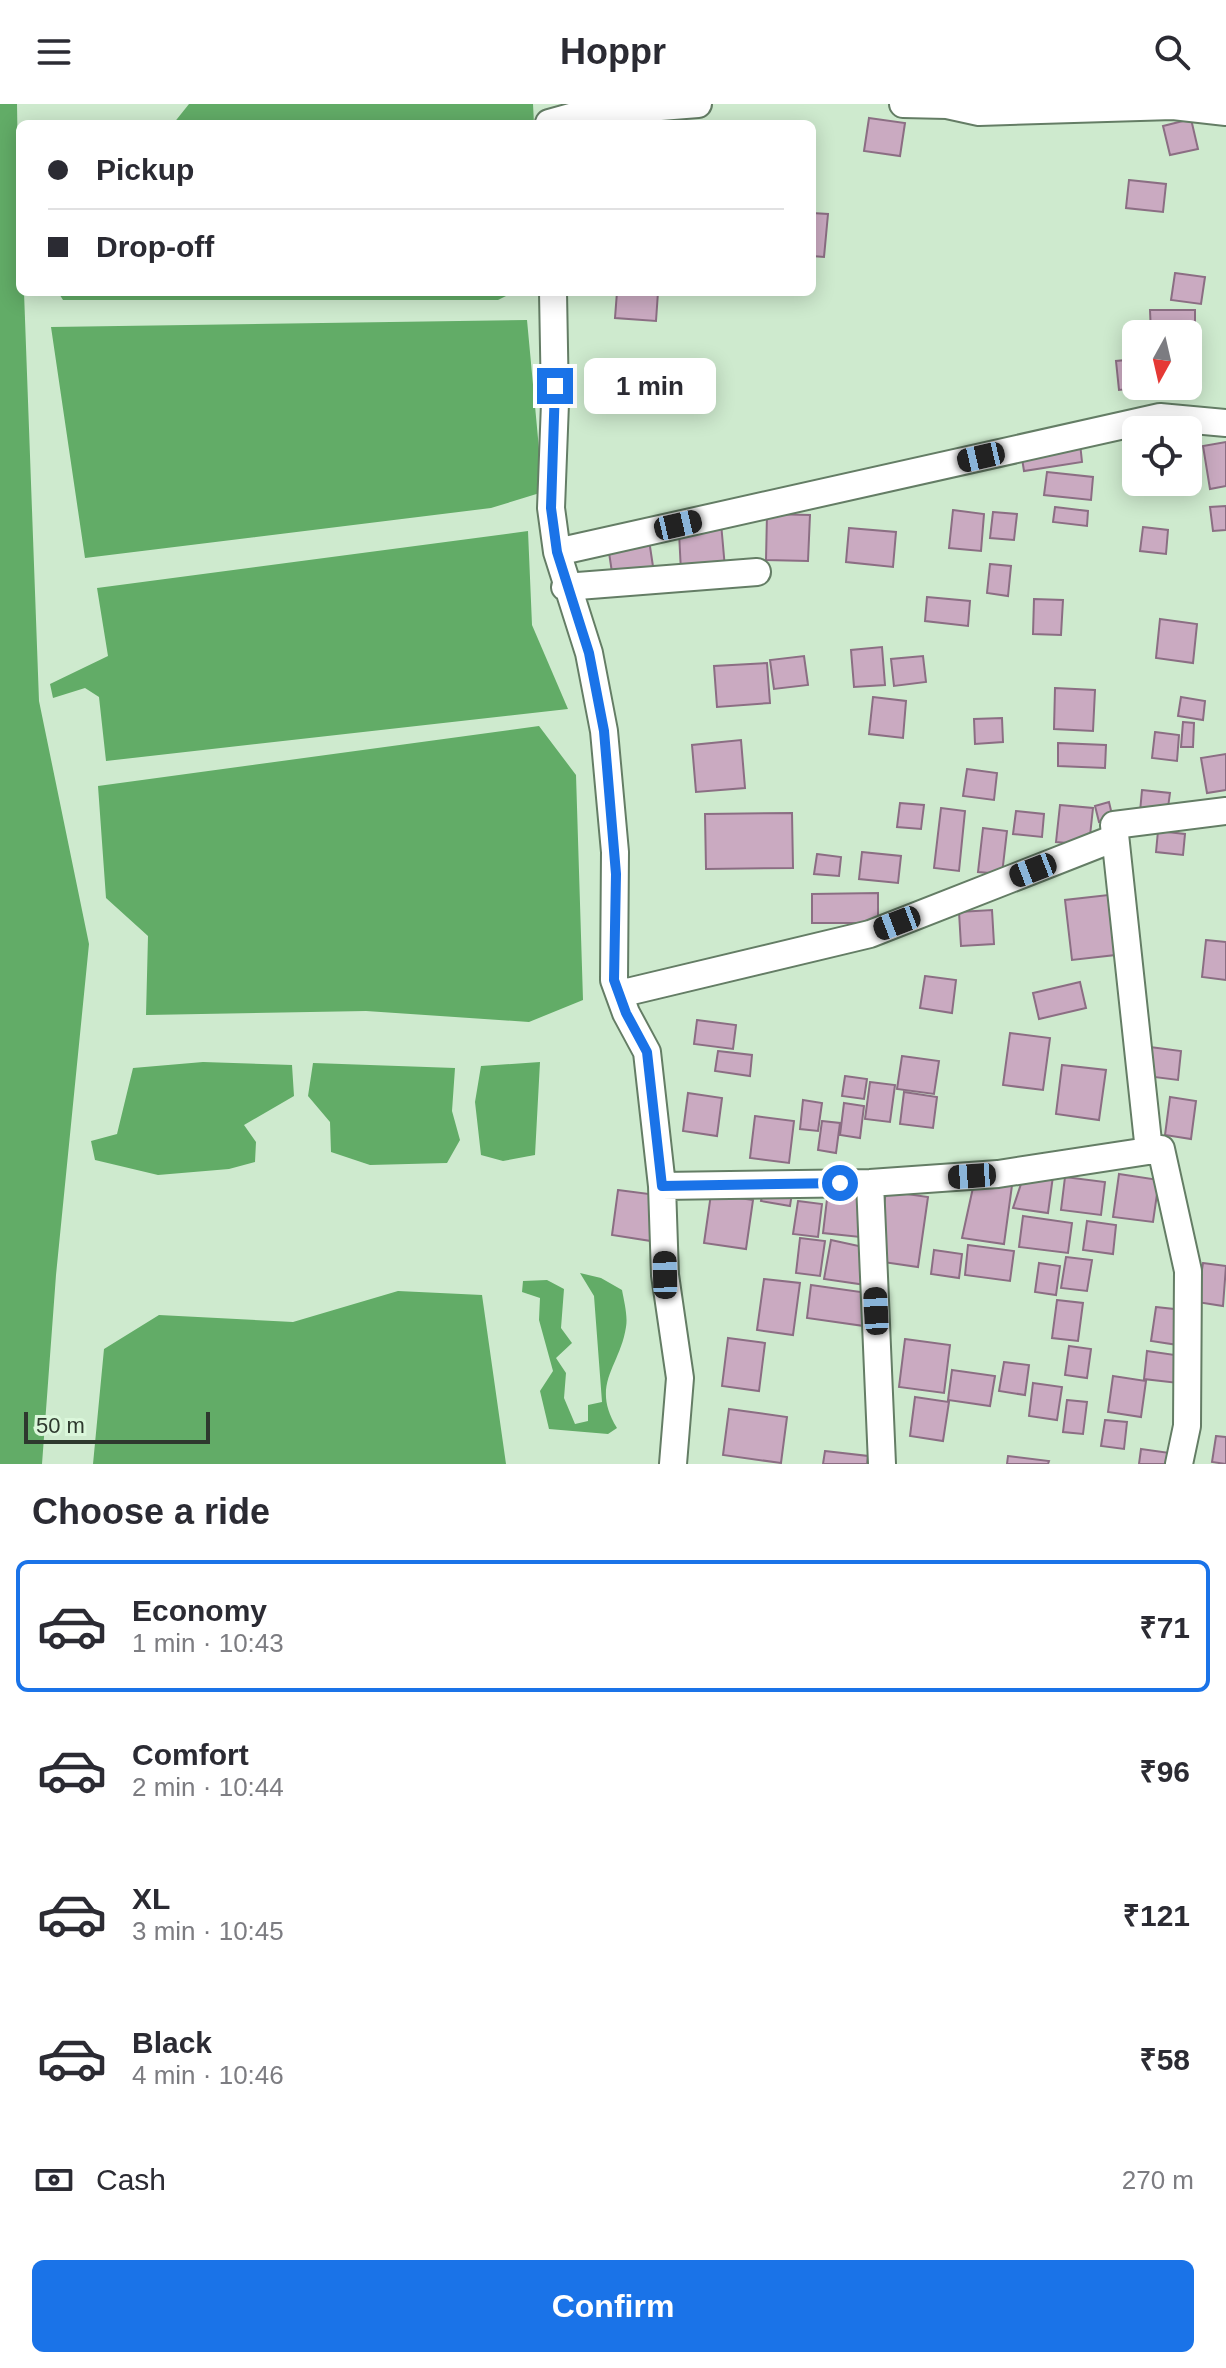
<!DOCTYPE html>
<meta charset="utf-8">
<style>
:root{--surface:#fff;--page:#f2f2f3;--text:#2b2b33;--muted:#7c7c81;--line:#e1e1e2;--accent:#1a73e8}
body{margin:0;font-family:Arial,sans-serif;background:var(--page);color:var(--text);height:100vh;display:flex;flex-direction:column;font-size:30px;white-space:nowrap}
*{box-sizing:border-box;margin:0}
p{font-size:26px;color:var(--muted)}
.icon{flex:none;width:44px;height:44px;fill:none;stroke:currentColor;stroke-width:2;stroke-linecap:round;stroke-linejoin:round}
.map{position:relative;height:1360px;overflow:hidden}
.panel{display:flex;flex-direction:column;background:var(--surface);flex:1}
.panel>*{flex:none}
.guide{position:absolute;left:16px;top:16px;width:800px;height:176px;border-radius:12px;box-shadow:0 4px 20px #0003;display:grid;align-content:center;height:176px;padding:0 32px;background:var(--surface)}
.needle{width:52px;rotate:188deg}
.tools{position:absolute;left:1122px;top:216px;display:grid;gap:16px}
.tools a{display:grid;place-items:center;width:80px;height:80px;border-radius:12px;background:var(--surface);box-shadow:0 4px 20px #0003;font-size:40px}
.scale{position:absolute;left:24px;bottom:20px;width:186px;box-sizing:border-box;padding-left:8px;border:4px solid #2e392e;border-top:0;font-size:22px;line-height:28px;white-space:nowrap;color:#2e392e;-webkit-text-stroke:6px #dbf7db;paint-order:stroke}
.end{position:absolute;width:36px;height:36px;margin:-18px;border:10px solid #1a73e8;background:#fff;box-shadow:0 0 0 4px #fff}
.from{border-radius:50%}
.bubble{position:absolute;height:56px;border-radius:12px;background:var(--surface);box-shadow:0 4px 20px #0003;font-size:26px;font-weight:800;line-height:56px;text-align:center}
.car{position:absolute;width:24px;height:48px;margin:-24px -12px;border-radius:10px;box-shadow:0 0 6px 2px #0007;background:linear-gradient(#222 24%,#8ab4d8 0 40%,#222 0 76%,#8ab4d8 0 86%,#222 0)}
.guide b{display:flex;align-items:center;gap:28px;height:76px;font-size:30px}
.guide b+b{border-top:2px solid var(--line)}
.guide i{width:20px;height:20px;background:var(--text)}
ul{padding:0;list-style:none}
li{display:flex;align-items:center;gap:24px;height:132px;margin:0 16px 12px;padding:0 16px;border:4px solid transparent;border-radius:12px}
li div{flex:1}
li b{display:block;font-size:30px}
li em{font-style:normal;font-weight:800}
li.active{border-color:var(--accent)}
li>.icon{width:72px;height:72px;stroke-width:1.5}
h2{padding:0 32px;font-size:36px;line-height:96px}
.pay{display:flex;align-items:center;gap:20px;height:88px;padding:0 32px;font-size:30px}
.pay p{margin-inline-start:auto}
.button{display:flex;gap:16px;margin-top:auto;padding:16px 32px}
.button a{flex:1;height:92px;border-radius:12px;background:var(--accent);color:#fff;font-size:32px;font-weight:800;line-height:92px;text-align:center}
header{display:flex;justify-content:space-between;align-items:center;height:104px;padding:0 32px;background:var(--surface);font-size:36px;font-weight:800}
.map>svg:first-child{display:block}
.water{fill:#62ac67}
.building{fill:#caaac1;stroke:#8b6e83;stroke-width:2}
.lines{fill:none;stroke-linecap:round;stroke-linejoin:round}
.minor-casing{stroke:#647d65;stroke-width:30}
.minor{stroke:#fff;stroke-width:26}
.route{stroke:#1a73e8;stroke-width:10}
</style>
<header><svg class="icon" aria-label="menu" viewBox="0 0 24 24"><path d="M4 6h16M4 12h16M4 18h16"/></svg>Hoppr<svg class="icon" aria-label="search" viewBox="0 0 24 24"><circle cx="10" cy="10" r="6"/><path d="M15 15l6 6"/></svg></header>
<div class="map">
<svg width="1226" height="1360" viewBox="0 0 1226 1360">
<rect width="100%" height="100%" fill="#ceeace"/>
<path class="water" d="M0,0h17l3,188h4l15,409 50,243 -33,331 -14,189h-42z
M189,0h344l1,20h-361z
M58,188h456l-16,8h-435z
M527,216l16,172 -52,16 -406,50 -34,-231z
M528,427l4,94 36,84 -462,52 -7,-64 -14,-9 -32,10 -3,-14 58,-28 -11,-68z
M539,622l37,49 7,225 -54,22 -163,-11 -220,4 2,-79 -42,-38 -8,-112z
M203,958l89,3 2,31 -50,29 12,17 -1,20 -26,7 -71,6 -63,-15 -4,-19 26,-7 16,-66z
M540,958l-5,93 -32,6 -22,-6 -6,-53 6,-36z
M313,959l142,5 -3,43 8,29 -13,23 -77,2 -39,-13 -1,-30 -22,-26z
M580,1169l21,5 21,12c2,11 6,26 4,37 -6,40 -36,57 -9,101l-9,6 -59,-5 -9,-38 13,-20 -14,-51 1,-22 -18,-6 1,-11 24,-1 17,9 -3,39 11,15 -16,15 10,15 -2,25 11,26 13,-3v-16l14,-3 -8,-106z
M398,1187l84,4 24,169h-413l11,-115 55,-34 134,7z"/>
<path class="building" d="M869,14l36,5 -5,33 -36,-5z
M1191,15l7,30 -28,6 -7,-29z
M1129,76l37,4 -3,28 -37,-4z
M812,109l16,1 -4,43 -12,-1z
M1175,169l30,4 -4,27 -30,-4z
M617,188h41l-2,29 -41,-3z
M1150,206h45v29h-7v-5h-37z
M1136,255v27l11,1 -28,3 -3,-29z
M1188,335l10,1 -3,19 -7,-1z
M1226,338v44l-16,3 -7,-43z
M1080,339l2,19 -58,9 -3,-19z
M1047,368l46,5 -2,23 -47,-5z
M1226,402v24l-13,1 -3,-24z
M1055,403l33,4 -1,15 -34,-4z
M953,406l31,4 -3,37 -32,-3z
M993,408l24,2 -3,26 -24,-2z
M767,410l43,1 -2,46 -42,-1z
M721,419l4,45 -44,4 -2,-40z
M1143,423l25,3 -2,24 -26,-3z
M849,424l47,4 -3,35 -47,-5z
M649,436l5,33 -41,6 -5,-33z
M990,460l21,2 -3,30 -21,-3z
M927,493l43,4 -2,25 -43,-5z
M1034,495l29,1 -2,35 -28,-1z
M1160,515l37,5 -4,39 -37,-5z
M882,543l3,38 -31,2 -3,-37z
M804,552l4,29 -34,4 -4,-29z
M923,552l3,26 -32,4 -3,-27z
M767,559l3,40 -53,4 -3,-41z
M1055,584l40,2 -2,41 -39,-2z
M873,593l33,4 -3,37 -34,-4z
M1181,593l24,4 -2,19 -25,-4z
M1002,614l1,24 -28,2 -1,-25z
M1183,618l11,1 -1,24h-12z
M1155,628l24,3 -2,26 -25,-3z
M741,636l4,48 -49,4 -4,-47z
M1058,639l48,2 -1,23 -47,-2z
M1226,650v36l-19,3 -6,-35z
M967,665l30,4 -3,27 -31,-4z
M1142,686l28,3 -3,22 -27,-3z
M1109,698l4,17 -14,3 -4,-16z
M900,699l24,2 -3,24 -24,-2z
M1060,701l33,3 -4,37 -33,-3z
M941,704l24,3 -6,60 -25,-3z
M1016,707l28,3 -2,23 -29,-3z
M792,709l1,55 -87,1 -1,-55z
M983,724l24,3 -5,43 -24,-2z
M1158,727l27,3 -2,21 -27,-3z
M862,748l39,4 -3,27 -39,-4z
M817,750l24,3 -2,19 -25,-2z
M878,789v30h-66v-29z
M1117,790l7,60 -52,6 -7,-60z
M992,806l2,34 -33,2 -2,-34z
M1206,836l20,2v38l-24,-3z
M925,872l31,4 -4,33 -32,-5z
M1080,878l6,26 -47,11 -6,-26z
M697,916l39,5 -3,24 -39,-5z
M1010,929l40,5 -7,52 -40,-5z
M1150,943l31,4 -3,29 -32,-4z
M718,947l34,4 -2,21 -35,-5z
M902,952l37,5 -5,33 -37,-5z
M1062,961l44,5 -7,50 -43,-6z
M845,972l22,3 -3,20 -22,-3z
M870,978l25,3 -5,37 -25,-3z
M904,988l33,5 -4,31 -33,-4z
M688,989l34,5 -5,38 -34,-5z
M1170,993l26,4 -5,38 -26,-4z
M803,996l19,3 -4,28 -18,-2z
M844,999l20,3 -4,32 -20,-3z
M755,1012l39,5 -5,42 -39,-5z
M822,1017l18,2 -4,30 -18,-3z
M1119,1070l40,6 -6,42 -40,-5z
M1053,1072l-5,37 -35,-5 10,-30z
M1065,1073l40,5 -4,33 -40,-5z
M1013,1074l-9,66 -42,-6 12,-55z
M618,1086l39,5 -6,46 -39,-6z
M763,1086l29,3 -2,13 -29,-5z
M828,1087l37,5 -5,41 -37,-4z
M886,1087l42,6 -10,70 -42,-6z
M711,1090l42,6 -7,49 -42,-6z
M798,1097l24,3 -4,33 -25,-3z
M1023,1112l49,7 -4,30 -49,-6z
M1087,1117l29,4 -3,29 -30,-4z
M800,1134l25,3 -5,35 -24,-3z
M831,1136l37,8 -2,37 -42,-6z
M968,1141l46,6 -4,30 -45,-6z
M934,1146l28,4 -3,24 -28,-4z
M1066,1153l26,3 -5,31 -26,-3z
M1039,1159l21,3 -4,29 -21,-3z
M1203,1159l23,3 -3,40 -26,-4z
M764,1175l36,4 -7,52 -36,-5z
M811,1181l57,8 -4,33 -57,-8z
M1057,1196l26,3 -5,38 -26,-3z
M1156,1203l27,3 -5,35 -27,-4z
M728,1234l37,5 -6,48 -37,-5z
M905,1235l45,6 -6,48 -45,-6z
M1069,1242l22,3 -4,29 -22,-3z
M1147,1247l35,5 -4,27 -34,-4z
M1004,1258l25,3 -4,30 -26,-4z
M952,1266l43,6 -5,30 -42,-6z
M1113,1272l33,5 -5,36 -33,-5z
M1033,1279l29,4 -5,33 -28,-4z
M915,1293l34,5 -6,39 -33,-5z
M1067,1296l20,2 -4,32 -20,-2z
M729,1305l58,8 -6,46 -58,-8z
M1105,1316l22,2 -3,27 -23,-3z
M1216,1332l10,1v27l-14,-2z
M1141,1345l29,4 -1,11h-30z
M825,1347l43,5 -1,8h-44z
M1008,1352l41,5 -1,3h-41z"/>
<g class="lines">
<defs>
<path id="minor" d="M903,0l44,1 32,7 194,-6 53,6
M549,19l36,-10 113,-9
M553,188l2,111 -4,105 6,44 32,101 15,78 11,121 -1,128 12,33 21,39 15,134 3,89 15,103 -7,86
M557,448l603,-135 66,6
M565,483l192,-15
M619,890l251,-60 245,-96
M1149,1047l-35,-326 112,-14
M870,1079l12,281
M662,1082l208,-3 128,-9 163,-25 27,122 -1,155 -8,38"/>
</defs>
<use href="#minor" class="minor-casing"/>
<use href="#minor" class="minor"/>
</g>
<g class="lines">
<path class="route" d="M555,282l-4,122 6,44 32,101 15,78 12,143 -2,106 12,33 21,39 15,134 178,-3"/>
</g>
</svg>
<div class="tools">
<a><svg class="needle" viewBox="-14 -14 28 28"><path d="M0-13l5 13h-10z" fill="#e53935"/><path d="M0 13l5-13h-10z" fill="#7c7c81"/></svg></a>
<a><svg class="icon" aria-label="locate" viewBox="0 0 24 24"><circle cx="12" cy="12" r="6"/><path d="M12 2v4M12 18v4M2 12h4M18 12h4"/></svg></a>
</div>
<div class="scale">50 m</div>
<i class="end from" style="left:840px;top:1079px"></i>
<i class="end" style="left:555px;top:282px"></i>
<div class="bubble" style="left:584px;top:254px;width:132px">1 min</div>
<i class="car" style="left:981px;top:353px;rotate:257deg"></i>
<i class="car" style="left:678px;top:421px;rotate:77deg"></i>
<i class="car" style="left:1033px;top:766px;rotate:249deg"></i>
<i class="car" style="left:897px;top:819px;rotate:249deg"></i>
<i class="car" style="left:972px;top:1072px;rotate:266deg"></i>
<i class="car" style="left:665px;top:1171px;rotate:359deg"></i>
<i class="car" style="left:876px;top:1207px;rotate:357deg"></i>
<div class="guide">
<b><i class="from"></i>Pickup</b>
<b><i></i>Drop-off</b>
</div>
</div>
<section class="panel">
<h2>Choose a ride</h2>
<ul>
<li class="active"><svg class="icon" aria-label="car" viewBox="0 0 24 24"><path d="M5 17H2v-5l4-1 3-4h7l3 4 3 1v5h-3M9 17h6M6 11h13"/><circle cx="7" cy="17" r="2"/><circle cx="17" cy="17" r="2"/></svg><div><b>Economy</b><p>1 min · 10:43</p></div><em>₹71</em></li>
<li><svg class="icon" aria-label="car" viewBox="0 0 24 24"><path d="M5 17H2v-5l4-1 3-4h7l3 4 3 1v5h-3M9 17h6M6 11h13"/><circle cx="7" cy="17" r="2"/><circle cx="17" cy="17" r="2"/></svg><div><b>Comfort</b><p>2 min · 10:44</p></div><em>₹96</em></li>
<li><svg class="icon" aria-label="car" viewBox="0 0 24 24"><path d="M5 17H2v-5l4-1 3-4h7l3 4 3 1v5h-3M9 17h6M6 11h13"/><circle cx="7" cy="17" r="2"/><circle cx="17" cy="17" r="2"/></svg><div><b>XL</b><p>3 min · 10:45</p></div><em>₹121</em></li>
<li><svg class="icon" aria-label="car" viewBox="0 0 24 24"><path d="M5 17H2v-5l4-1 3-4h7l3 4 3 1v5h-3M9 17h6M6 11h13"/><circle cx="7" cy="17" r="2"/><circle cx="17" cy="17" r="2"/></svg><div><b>Black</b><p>4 min · 10:46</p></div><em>₹58</em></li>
</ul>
<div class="pay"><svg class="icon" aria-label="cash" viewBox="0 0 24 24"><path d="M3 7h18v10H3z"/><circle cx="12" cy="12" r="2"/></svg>Cash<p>270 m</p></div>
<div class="button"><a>Confirm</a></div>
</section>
